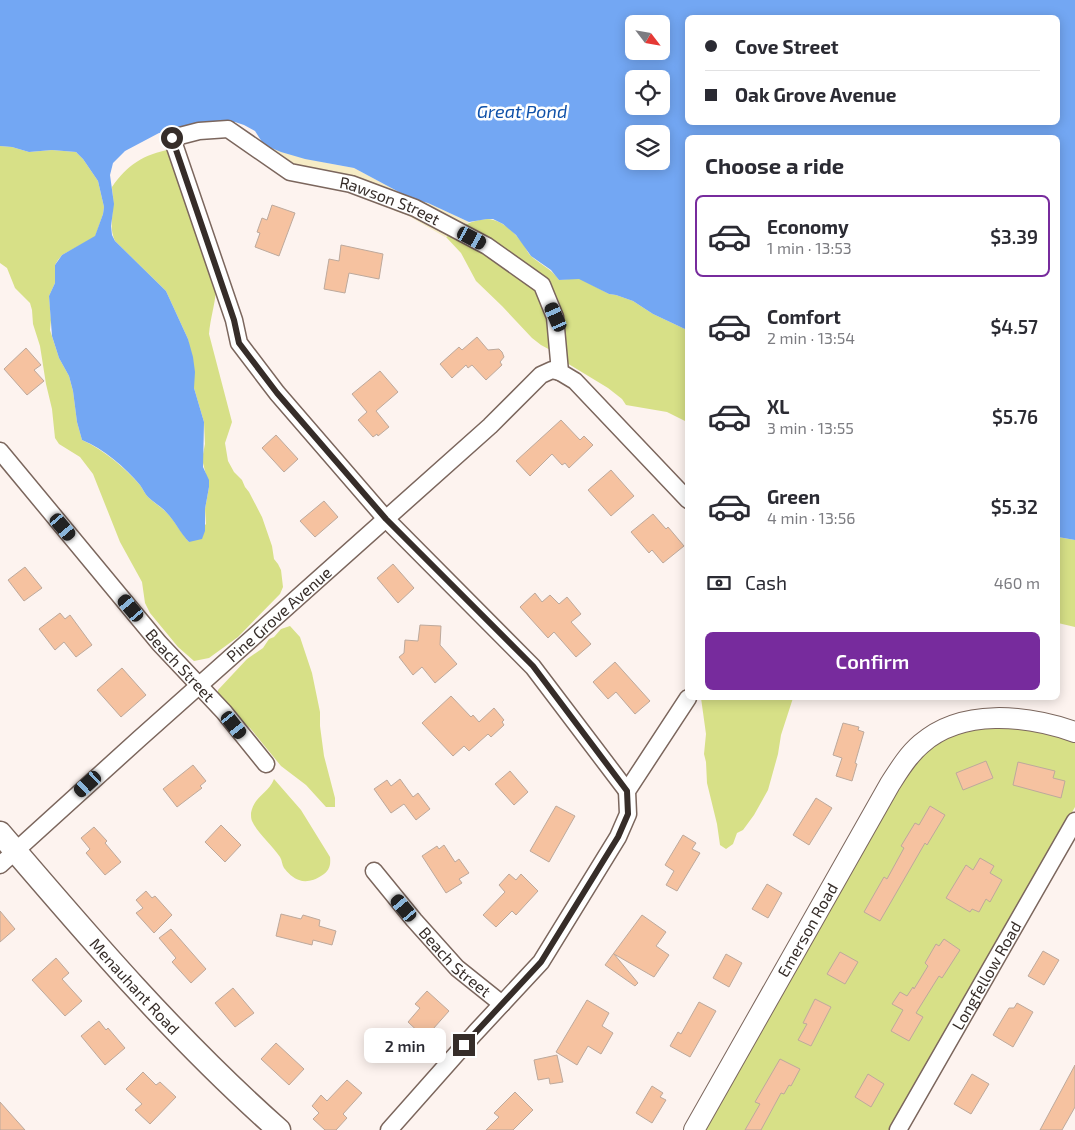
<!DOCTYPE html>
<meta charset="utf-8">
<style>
:root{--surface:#fff;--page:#f2f2f3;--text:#2b2b33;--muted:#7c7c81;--line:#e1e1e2;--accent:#772b9d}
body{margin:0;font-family:"Exo 2",sans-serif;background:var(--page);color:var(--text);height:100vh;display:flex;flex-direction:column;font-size:19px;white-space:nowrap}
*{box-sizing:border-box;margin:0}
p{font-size:16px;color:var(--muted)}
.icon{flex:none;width:28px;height:28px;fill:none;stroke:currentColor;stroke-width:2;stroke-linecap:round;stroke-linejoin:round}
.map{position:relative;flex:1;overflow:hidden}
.drawer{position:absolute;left:685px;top:135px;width:375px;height:565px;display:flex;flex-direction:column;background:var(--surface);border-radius:8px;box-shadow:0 2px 12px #0003}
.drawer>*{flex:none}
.banner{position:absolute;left:685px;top:15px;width:375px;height:110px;border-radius:8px;box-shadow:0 2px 12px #0003;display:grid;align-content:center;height:110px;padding:0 20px;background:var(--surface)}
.needle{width:32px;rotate:121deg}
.tools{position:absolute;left:625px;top:15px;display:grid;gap:10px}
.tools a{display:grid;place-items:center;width:45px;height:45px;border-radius:8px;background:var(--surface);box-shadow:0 2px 12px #0003;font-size:25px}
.end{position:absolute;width:22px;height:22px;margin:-11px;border:6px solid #362d29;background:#fff;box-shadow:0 0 0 2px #fff}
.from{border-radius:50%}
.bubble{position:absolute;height:35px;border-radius:8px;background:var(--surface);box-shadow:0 2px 12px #0003;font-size:16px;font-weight:600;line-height:35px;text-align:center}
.car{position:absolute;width:15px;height:30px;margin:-15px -8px;border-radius:6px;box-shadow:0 0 4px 1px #0007;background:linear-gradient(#222 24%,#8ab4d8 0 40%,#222 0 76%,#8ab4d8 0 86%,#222 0)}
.banner b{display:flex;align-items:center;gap:18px;height:48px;font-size:19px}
.banner b+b{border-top:1px solid var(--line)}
.banner i{width:12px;height:12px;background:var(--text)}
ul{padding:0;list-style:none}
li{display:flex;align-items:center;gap:15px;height:82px;margin:0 10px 8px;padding:0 10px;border:2px solid transparent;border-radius:8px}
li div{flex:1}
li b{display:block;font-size:19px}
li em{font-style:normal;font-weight:600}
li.selected{border-color:var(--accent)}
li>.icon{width:45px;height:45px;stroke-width:1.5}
h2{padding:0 20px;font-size:22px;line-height:60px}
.pay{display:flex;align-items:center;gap:12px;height:55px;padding:0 20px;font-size:19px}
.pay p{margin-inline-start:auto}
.cta{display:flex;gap:10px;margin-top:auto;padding:10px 20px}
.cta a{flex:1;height:58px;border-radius:8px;background:var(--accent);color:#fff;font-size:20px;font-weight:600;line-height:58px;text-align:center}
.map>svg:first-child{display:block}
.green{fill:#d7e087}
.sand{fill:#f6ecc6}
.water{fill:#73a7f3;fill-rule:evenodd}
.building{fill:#f6c2a0;stroke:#bda99c}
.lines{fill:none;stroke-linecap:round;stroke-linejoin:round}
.minor-casing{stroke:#7b665d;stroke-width:19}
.tertiary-casing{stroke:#7b665d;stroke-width:22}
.secondary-casing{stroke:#7b665d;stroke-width:25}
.minor{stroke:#fff;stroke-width:16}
.tertiary{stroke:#fff;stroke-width:20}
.secondary{stroke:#fff;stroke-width:22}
.route{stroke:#362d29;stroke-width:6}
.labels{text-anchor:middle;stroke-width:5;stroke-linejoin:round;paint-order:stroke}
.street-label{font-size:16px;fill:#362d29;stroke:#fff}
.water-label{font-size:18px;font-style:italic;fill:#0f51a9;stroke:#fff}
</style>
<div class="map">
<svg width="1075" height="1130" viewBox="0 0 1075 1130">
<rect width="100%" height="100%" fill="#fdf3ef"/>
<path class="green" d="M0,146l12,1 17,5 23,-2 24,2 7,7 15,22 6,26 -1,7 -8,23 -33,18 -4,5 -3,5v18l-6,13 2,24 -1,10 9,28 10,18 4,15 4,31 5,18c22,10 42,27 58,45 3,4 5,9 8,12 6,6 12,9 18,15 9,9 14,20 23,30l17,-18 -1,-15 4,-22 -7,-28 3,-15 -1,-22 -10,-34v-6l-6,-43 -22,-48 -51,-50c-6,-13 -2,-24 -2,-37 1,-6 -1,-12 -1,-17 16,-23 31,-32 59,-38l17,18 7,11 7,24 14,88c-1,15 -6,29 -7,44l23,88 -7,21 3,18 6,11 8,8 3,7 4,5 13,25 10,29 2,13 4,5 3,6 2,17 -3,7 -42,43 -29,21 -15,3 -16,-14 -28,-34 -5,-10 -3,-21 -22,-40 -27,-68 -13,-17 -21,-13 -4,-6 -3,-29 -6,-25 -6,-38 -7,-22 -1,-14 -2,-7 -15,-15 -8,-20 -7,-5z
M487,219c16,1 27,13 37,26 2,3 3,7 6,10 9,9 21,13 29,25l20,-2 30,16 7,1 17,6 20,13 34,16v92l-20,-10 -41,-7 -4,-6 -14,-11 -51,-31 -3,-5 -13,-7 -9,-7 -30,-32 -26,-25 -15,-28 -15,-16c17,-9 19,-16 41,-18z
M1058,537l17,3v87l-17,-4z
M290,626l10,11 12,36 8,39v14l4,30 11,42v9h-9l-20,-22 -25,-19 -31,-38 -10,-8 -22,-24v-6l29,-31 16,-11 6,-9 5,-2 7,-8z
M701,698h92l-12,37 -3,19 -10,36 -14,25 -11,15 -6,3 -4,11 -7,5 -6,-4 -3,-21 -10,-41 -1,-21 -2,-8 2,-20z
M997,724l78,15v68l-185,323h-188l195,-343 26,-34 19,-15z
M274,779l27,31 29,47c1,9 -1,14 -9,19 -6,4 -15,7 -22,4 -5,-1 -12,-8 -15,-12 -2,-3 -2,-8 -4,-11 -8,-12 -22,-23 -28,-36 -1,-2 -1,-5 -1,-8 3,-17 17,-19 23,-34z"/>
<path class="sand" d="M264,145l63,18 27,5 58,31 16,4 41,19 -11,9 -13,6 -38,-22 -12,-4 -8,-9 -75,-25z"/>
<path class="water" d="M0,0h1075v540l-17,-3v-399h-370l-1,192 -34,-16 -20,-13 -17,-6 -7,-1 -30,-15 -20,1 -8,-10 -20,-14 -15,-21 -13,-11 -10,-5h-6l-18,3 -41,-19 -16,-4 -58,-31 -49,-9 -24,-7 -17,-7 -9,-14 -11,-6 -9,-3 -76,11 -34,18 -12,12 -3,12 4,29 -3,22 1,9 3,6 51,50 22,48 5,18 2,15 -1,16 10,34 -1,45 6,13v7l-4,22v22l-3,8 -13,3c-9,-9 -14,-21 -23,-30 -5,-6 -12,-9 -18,-15 -3,-3 -5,-8 -8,-12 -15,-18 -36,-36 -58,-45l-5,-18 -4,-31 -4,-15 -10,-18 -7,-22 -3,-40 6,-13v-18l7,-10 33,-19 8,-22 1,-7 -6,-26 -15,-22 -7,-7 -24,-2 -23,2 -17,-5 -12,-1zM688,18h370v104h-370zM634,24h27v27h-27zM634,79h27v27h-27zM634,134h27v27h-27z"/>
<path class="building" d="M272,205l23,8 -16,43 -24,-9 5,-14 -3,-1 5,-14 5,2z
M341,245l42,9 -4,25 -30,-6 -4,20 -21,-4 5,-30 10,2z
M477,337l11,13 11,-1 3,3 2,5 -4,5 2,3 -16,15 -14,-15 -4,3 -2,-3 -14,13 -12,-14 19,-17 3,3z
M26,348l15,17 -7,5 10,11 -17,14 -23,-26z
M380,371l18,21 -22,19 13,16 -11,9 -1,-2 -4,3 -15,-17 9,-8 -15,-18z
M561,420l19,20 4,-4 9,9 -24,23 -4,-5 -3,2 -10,-11 -22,22 -14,-15z
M276,435l22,24 -14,13 -22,-24z
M611,470l23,26 -23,20 -23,-26z
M324,501l14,16 -23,20 -15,-16z
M653,514l13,15 2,-2 16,19 -21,17 -11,-13 -3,3 -18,-21z
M393,564l21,24 -16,15 -21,-25z
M25,567l17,21 -18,13 -16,-21z
M535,593l7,9 8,-7 9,9 8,-7 14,17 -10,8 20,22 -15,13 -22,-25 -6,6 -28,-31z
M60,613l5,6 5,-4 22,30 -16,12 -12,-15 -9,8 -16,-21z
M420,625l21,1 -1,19 17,19 -22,19 -13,-16 -9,8 -14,-18 5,-4 1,-13 13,1z
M615,662l35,39 -15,13 -19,-22 -8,7 -15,-17z
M122,668l24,27 -25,22 -24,-27z
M451,696l20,21 2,-2 6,7 15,-14 10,12 -2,2 2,3 -13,12 -3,-3 -19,17 -5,-5 -11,10 -31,-33z
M843,723l16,4 -1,3 6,2 -9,31 2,1 -5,17 -16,-5 6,-18 -9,-3z
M986,761l7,17 -30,12 -7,-17z
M1018,762l37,9 -2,7 12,3 -4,17 -48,-13z
M193,765l13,16 -6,5 2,2 -25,19 -14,-18z
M510,771l18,21 -14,13 -19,-21z
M400,779l13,18 5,-4 12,16 -14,11 -12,-16 -13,9 -17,-24 13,-9 4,6z
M816,798l16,10 -23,37 -16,-10z
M556,806l19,10 -26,46 -19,-11z
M930,806l15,9 -18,30 -2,-2 -45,78 -16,-9 20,-35 3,2 17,-31 -3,-2 14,-23 4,2z
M221,825l20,20 -16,17 -20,-20z
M94,827l13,14 -2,2 16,19 -16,13 -19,-22 4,-4 -9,-11z
M683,835l13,8 -4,6 8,4 -23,38 -11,-6 8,-14 -9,-6z
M444,845l11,17 4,-3 10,14 -10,6 3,4 -16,10 -24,-37 15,-10 2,3z
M980,858l14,8 -4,7 12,7 -12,22 -4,-3 -7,13 -7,-3 -2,3 -24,-14 20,-33 7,5z
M509,874l7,6 5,-6 17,17 -22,24 -4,-4 -16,16 -13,-12 22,-23 -6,-7z
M767,884l15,9 -14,25 -16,-9z
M146,891l6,7 3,-2 17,19 -18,18 -18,-20 7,-5 -7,-8z
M0,911l15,18 -15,13z
M281,914l20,5 2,-4 17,5 -1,6 17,5 -4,14 -19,-5 -1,5 -36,-9z
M642,915l24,17 -10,14 13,9 -15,22 -40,-23 24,29 -3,3 -30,-21z
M171,929l35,40 -15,14 -19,-21 4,-4 -17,-20z
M944,939l16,11 -18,28 -3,-2 -23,37 7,4 -14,24 -18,-10 12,-21 -11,-6 8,-12 7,4 6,-9 1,2 14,-23 -3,-3 11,-19 3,2z
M1043,951l16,9 -15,25 -16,-9z
M840,952l18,10 -13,22 -18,-10z
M726,954l16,9 -13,24 -16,-9z
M56,958l13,15 -7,6 20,22 -17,15 -33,-36z
M233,988l21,25 -19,14 -20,-24z
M427,991l22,20 -24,27 -17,-16 12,-14 -5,-4z
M815,999l16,8 -20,39 -13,-6 9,-16 -4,-1z
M587,1000l22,13 -7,13 11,7 -12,21 -13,-8 -11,19 -21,-13z
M699,1002l17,9 -26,46 -20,-11 8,-14 3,2z
M1017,1003l16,9 -20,35 -20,-12 16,-27h5z
M99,1021l7,9 2,-2 17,20 -20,17 -24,-29z
M276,1043l28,26 -15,16 -28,-26z
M557,1055l6,27 -13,2 -1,-6 -11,2 -4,-20z
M780,1059l20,10 -9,17 -2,-1 -5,9 -3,-1 -20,37h-16l15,-26 -5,-2z
M1075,1065v42l-13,23h-22z
M143,1072l13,13 4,-3 16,15 -26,27 -15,-14 7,-6 -16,-15z
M868,1074l16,10 -13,23 -16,-10z
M972,1074l17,10 -18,30 -17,-10z
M347,1080l15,13 -19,21 4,4 -11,12h-11l-12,-11 6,-6 -7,-7 9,-11 6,6z
M652,1086l11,7 -3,4 6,3 -14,23 -16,-10z
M515,1092l18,18 -20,20h-27l13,-13 -5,-4z
M0,1102l25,28h-25z"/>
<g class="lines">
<defs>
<g id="minor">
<path id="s1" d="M0,451l159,192 65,69 42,52"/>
<path id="s2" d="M627,791l-94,-124 -147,-148 -109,-126 -38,-50 -5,-23 -62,-182 27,-7 29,-2 62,43 61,12 64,24 72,38 55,39 13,32 5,55 15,9 113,119"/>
<path id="s3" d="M0,865l139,-126 351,-313 51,-51 11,-5 8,2"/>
<path id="s4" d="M374,871l40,49 43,48 45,36"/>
<path d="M389,1130l86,-97 66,-71 77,-125 10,-23 -1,-23 61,-93"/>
<path id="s5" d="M898,1130l177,-309"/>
</g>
<g id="tertiary">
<path id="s6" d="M694,1130l196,-346c9,-14 18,-29 31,-40 41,-36 105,-29 154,-12"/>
</g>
<g id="secondary">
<path id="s7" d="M0,833c88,103 177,207 279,297"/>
</g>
</defs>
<use href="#minor" class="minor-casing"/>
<use href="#tertiary" class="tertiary-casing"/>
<use href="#secondary" class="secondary-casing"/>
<use href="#minor" class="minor"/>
<use href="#tertiary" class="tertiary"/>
<use href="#secondary" class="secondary"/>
</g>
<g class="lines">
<path class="route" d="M172,138l62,182 5,23 38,50 109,126 147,147 94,125 1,23 -10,23 -77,125 -77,83"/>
</g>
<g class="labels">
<g class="street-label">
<text dy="6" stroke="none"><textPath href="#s2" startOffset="1046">Rawson Street</textPath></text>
<text dy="6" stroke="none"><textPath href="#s3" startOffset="375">Pine Grove Avenue</textPath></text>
<text dy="6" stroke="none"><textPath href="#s1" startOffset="280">Beach Street</textPath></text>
<text dy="6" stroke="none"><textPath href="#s6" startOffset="230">Emerson Road</textPath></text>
<text dy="6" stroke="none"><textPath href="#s4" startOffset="122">Beach Street</textPath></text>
<text dy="6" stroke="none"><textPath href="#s5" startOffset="178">Longfellow Road</textPath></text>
<text dy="6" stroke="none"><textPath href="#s7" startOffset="204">Menauhant Road</textPath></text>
</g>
<g class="water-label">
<text x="522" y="118">Great Pond</text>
</g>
</g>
</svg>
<div class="tools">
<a><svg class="needle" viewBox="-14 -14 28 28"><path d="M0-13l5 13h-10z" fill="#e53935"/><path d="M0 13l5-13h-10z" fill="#7c7c81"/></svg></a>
<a><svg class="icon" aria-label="locate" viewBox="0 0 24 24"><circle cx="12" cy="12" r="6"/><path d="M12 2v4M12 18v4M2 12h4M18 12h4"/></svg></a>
<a><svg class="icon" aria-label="layers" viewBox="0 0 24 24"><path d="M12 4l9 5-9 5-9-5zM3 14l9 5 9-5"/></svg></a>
</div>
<i class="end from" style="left:172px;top:138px"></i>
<i class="end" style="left:464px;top:1045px"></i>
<div class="bubble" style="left:364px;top:1028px;width:82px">2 min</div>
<i class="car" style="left:472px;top:238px;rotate:118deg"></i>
<i class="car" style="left:556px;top:317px;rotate:336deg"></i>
<i class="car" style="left:63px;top:527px;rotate:140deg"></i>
<i class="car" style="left:131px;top:608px;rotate:320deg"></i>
<i class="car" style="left:234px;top:725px;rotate:142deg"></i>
<i class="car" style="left:88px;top:784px;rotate:228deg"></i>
<i class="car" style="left:404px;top:908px;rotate:320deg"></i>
<div class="banner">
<b><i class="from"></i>Cove Street</b>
<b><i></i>Oak Grove Avenue</b>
</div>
<section class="drawer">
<h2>Choose a ride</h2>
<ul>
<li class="selected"><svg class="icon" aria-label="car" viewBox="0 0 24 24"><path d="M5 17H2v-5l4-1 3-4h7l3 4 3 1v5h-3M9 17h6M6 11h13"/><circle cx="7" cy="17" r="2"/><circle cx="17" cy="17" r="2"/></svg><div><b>Economy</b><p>1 min · 13:53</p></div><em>$3.39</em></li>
<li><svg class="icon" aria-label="car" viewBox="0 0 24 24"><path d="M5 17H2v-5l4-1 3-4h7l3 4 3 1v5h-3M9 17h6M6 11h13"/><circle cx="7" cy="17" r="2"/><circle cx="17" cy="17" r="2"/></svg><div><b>Comfort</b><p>2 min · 13:54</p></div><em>$4.57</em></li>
<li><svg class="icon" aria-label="car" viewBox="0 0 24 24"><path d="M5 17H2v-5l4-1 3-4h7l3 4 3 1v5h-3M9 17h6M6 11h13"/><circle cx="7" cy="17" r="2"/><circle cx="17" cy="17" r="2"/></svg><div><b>XL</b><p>3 min · 13:55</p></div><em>$5.76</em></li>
<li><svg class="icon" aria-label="car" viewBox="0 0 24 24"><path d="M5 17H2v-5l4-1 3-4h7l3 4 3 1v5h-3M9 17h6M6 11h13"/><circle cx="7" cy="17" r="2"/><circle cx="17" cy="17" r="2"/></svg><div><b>Green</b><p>4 min · 13:56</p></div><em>$5.32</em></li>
</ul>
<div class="pay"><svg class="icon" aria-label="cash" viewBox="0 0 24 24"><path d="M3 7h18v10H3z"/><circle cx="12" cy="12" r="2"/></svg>Cash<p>460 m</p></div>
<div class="cta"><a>Confirm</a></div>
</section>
</div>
